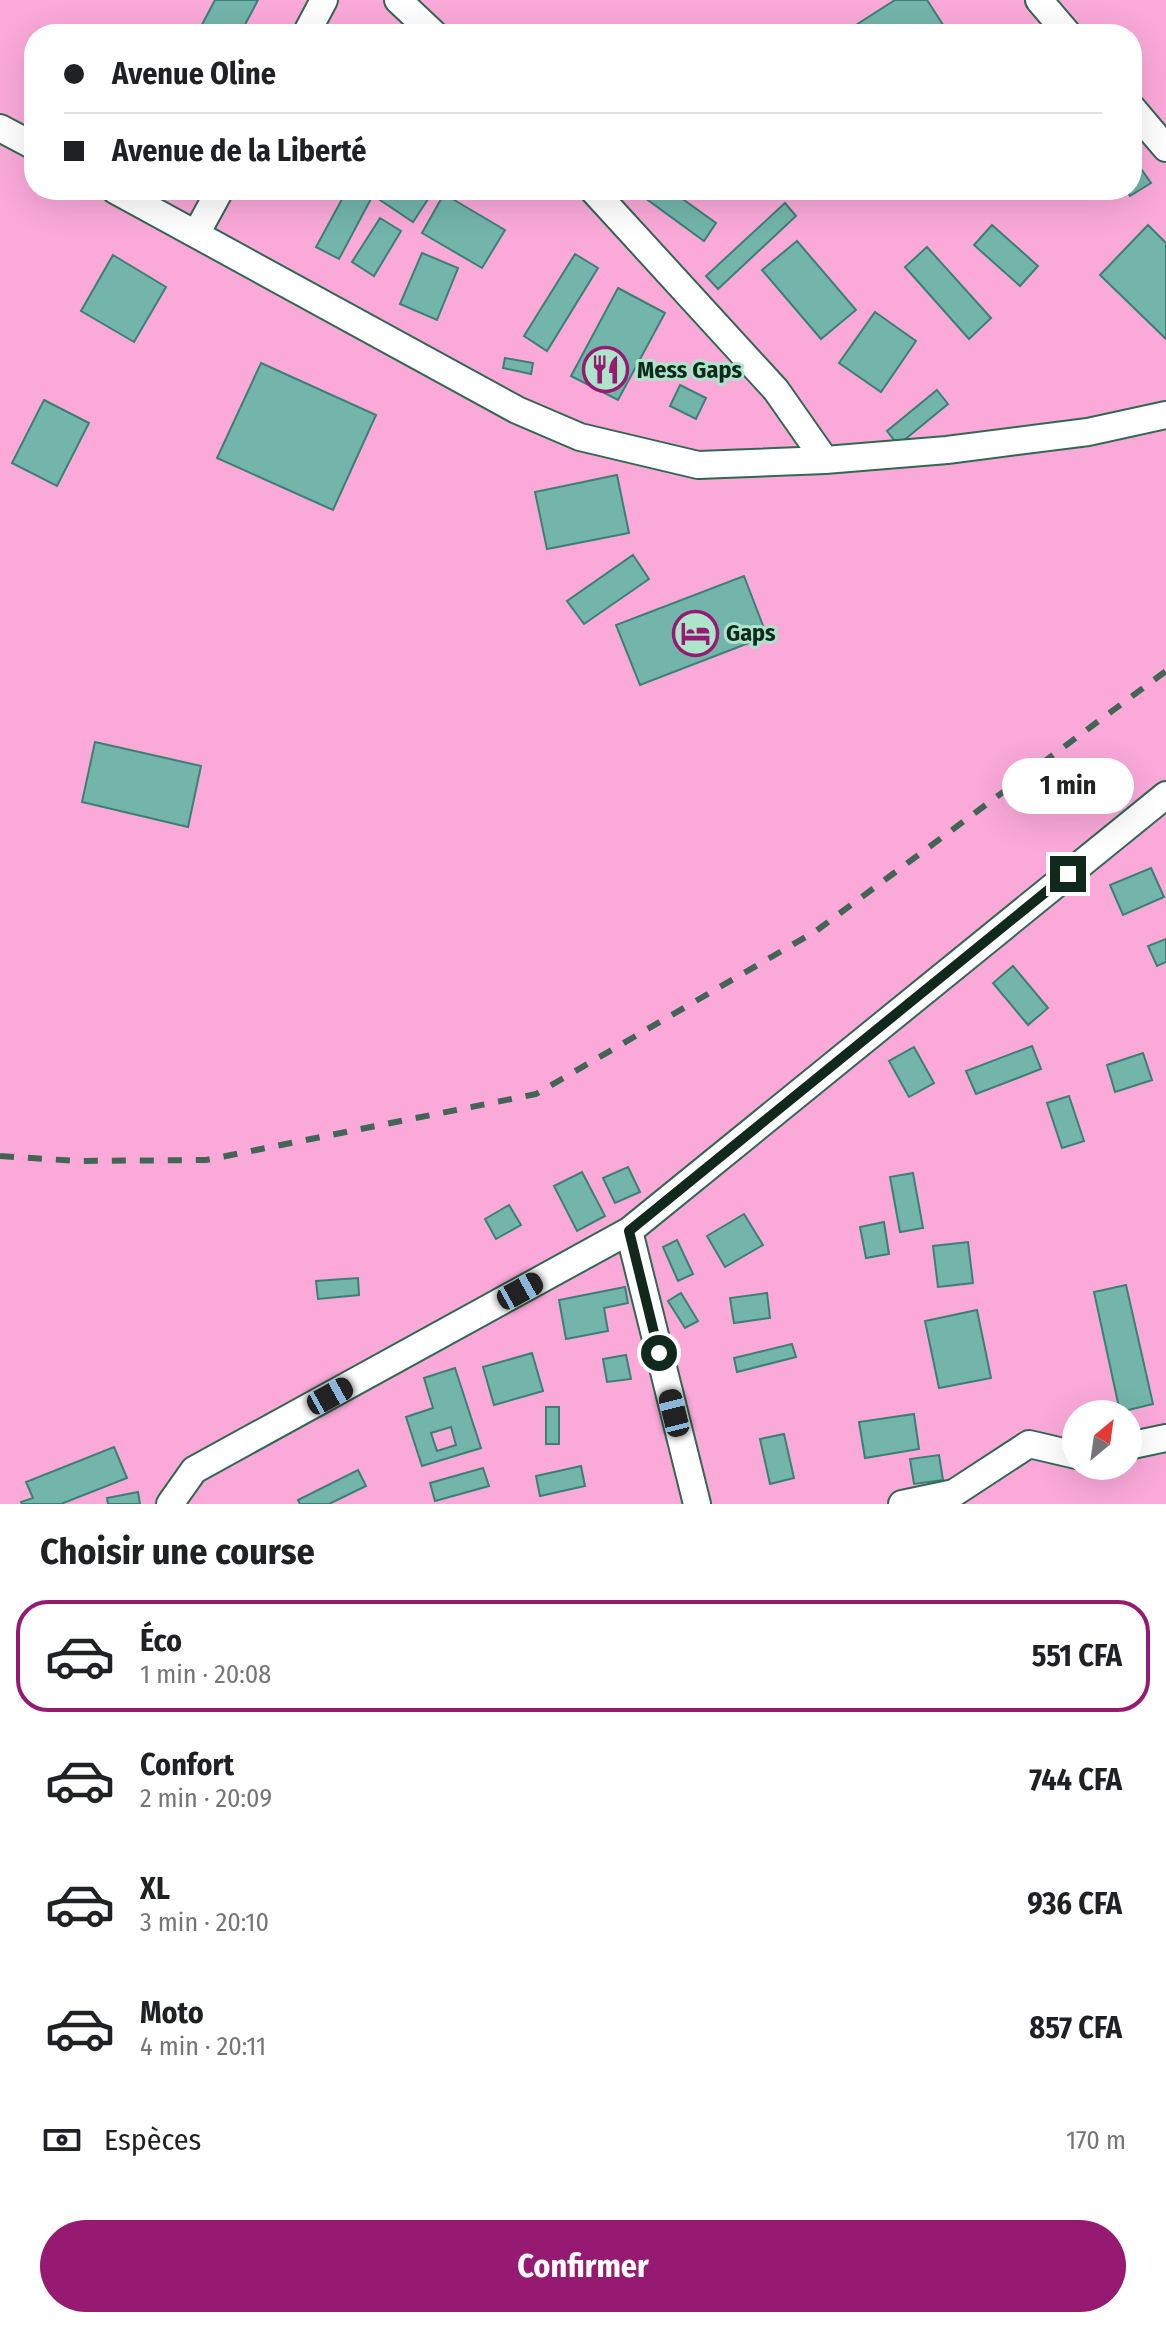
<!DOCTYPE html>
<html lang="fr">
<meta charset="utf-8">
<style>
:root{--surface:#fff;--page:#f6f6f6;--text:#202124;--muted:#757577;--line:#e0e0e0;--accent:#961972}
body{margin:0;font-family:"Fira Sans Condensed",sans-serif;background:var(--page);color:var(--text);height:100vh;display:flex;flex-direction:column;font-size:30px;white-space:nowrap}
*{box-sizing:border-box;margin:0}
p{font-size:26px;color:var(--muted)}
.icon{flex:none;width:44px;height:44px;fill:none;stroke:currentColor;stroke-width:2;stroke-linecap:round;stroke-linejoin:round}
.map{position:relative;height:1504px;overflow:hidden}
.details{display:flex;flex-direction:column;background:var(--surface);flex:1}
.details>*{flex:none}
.banner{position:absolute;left:24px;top:24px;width:1118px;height:176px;border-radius:32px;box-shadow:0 8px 32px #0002;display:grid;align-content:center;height:176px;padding:0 40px;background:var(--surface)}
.needle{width:52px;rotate:29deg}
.controls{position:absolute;left:1062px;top:1400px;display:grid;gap:16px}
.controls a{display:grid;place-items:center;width:80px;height:80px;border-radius:50%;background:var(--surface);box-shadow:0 8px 32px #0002;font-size:40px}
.end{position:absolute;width:36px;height:36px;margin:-18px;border:10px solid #11281d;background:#fff;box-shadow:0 0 0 4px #fff}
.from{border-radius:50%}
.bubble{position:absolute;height:56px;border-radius:28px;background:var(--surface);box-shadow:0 8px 32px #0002;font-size:26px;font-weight:700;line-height:56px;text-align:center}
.car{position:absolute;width:24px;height:48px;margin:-24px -12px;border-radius:10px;box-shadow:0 0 6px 2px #0007;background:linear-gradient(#222 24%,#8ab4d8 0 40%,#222 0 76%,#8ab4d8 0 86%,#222 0)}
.banner b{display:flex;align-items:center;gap:28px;height:76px;font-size:30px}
.banner b+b{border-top:2px solid var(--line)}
.banner i{width:20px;height:20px;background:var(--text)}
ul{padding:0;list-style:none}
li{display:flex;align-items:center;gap:24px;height:112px;margin:0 16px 12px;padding:0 24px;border:4px solid transparent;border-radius:32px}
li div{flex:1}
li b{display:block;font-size:30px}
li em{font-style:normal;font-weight:700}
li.on{border-color:var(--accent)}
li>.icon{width:72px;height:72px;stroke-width:1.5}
h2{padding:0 40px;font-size:36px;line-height:96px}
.pay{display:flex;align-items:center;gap:20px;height:88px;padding:0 40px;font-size:30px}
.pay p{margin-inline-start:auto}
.action{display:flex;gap:16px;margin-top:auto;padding:16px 40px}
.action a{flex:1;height:92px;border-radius:48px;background:var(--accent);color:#fff;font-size:32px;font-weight:700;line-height:92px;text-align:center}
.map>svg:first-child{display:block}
.green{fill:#faa9d9;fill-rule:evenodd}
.building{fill:#73b5ab;stroke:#3c7f75;stroke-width:2;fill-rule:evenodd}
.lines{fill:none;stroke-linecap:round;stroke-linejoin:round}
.minor-casing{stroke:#326750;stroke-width:30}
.minor{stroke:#fff;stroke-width:26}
.rail{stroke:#436555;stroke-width:6;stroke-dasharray:14 14;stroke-linecap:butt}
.route{stroke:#11281d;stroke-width:10}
.labels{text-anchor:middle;stroke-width:6;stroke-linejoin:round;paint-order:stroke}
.poi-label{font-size:24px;font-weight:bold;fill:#11281d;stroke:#ace5c9;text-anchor:start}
</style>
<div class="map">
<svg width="1166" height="1504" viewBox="0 0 1166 1504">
<rect width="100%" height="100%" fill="#ace5c9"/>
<path class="green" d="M0,0h1166v1504h-1166zM34,34h1098v156h-1098zM1076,1414h52v52h-52z"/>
<path class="building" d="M215,0h43l-18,34h-43z
M895,0h32l22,34h-107z
M1132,156l19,27 -21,13 -4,-6h6z
M347,190h12l13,7 -33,62 -23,-12z
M386,190h48l-21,32 -33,-22z
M645,190h25l46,33 -12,18 -63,-46z
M444,194l61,36 -23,38 -60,-35z
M785,203l11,13 -78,73 -12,-13z
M380,218l21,13 -27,45 -22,-14z
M992,225l46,41 -18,20 -46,-41z
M1148,225l18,18v96l-66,-64z
M797,241l59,69 -35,29 -59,-69z
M927,247l64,71 -22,21 -64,-72z
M422,253l36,15 -21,52 -37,-16z
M575,254l23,14 -51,83 -23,-15z
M113,255l53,32 -32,55 -53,-31z
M618,288l47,25 -47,87 -47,-24z
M875,312l41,29 -35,51 -42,-29z
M505,358l28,5 -2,11 -28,-6z
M261,363l115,52 -43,95 -116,-52z
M680,385l26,13 -10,21 -26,-13z
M937,390l11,14 -50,41 -11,-14z
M44,400l45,23 -32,63 -45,-23z
M617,475l12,58 -82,16 -12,-57z
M633,555l16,24 -65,45 -17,-23z
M744,576l23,60 -127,49 -24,-60z
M95,742l106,24 -13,61 -106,-25z
M1151,868l13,29 -41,18 -13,-30z
M1166,939v23l-9,4 -9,-20z
M1013,966l35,42 -20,17 -35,-42z
M1032,1046l9,23 -65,25 -10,-23z
M914,1047l20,36 -25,14 -20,-36z
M1143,1053l9,27 -37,12 -8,-27z
M1069,1096l15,45 -22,7 -15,-45z
M628,1167l12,25 -25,11 -12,-25z
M582,1172l23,44 -28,15 -23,-45z
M913,1173l10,55 -23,4 -10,-55z
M509,1205l12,20 -25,14 -11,-20z
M744,1214l19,31 -38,22 -18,-31z
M884,1222l5,32 -23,4 -6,-31z
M677,1240l16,34 -15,7 -15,-34z
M968,1242l5,41 -35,4 -5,-41z
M358,1278l1,17 -41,4 -2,-18z
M1126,1285l27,119 -33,8 -26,-120z
M625,1287l3,16 -24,5 4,23 -42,8 -7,-39z
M681,1293l17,28 -13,7 -17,-27z
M767,1293l3,25 -36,5 -4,-25z
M977,1310l14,68 -52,10 -14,-67z
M792,1344l4,13 -59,15 -3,-14z
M532,1353l11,38 -49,14 -11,-38z
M626,1355l5,24 -24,3 -4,-23z
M455,1368l26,80 -59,18 -16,-49 27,-9 -9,-30zM451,1427l5,18 -19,6 -6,-18z
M546,1407h13v37h-13z
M914,1414l5,35 -54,9 -6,-36z
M784,1434l10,44 -24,6 -10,-45z
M114,1447l13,31 -66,26h-39l-1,-2 12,-4 -7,-16z
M939,1455l4,25 -29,4 -4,-25z
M581,1466l4,20 -45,10 -4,-20z
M483,1468l6,18 -54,15 -5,-18z
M358,1470l8,16 -37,18h-29l-2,-4z
M138,1492l2,12h-32l-1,-6z"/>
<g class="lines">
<defs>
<path id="minor" d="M398,0l36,34
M1039,0l29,34
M306,34l18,-34
M1132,108l34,40
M0,128l34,18
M115,190l402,220 63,27 118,28 127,-5 122,-10 141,-18 78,-17
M593,190l183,200 49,70
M196,234l24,-44
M629,1231l68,273
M1128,1446l38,-8
M170,1504l24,-34 435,-239 537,-436
M902,1504l52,-11 75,-49 47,11"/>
</defs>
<use href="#minor" class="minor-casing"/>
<use href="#minor" class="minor"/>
<path class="rail" d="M0,1156l77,5 129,-1 330,-66 280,-163 350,-260"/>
</g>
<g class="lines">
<path class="route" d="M659,1353l-30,-122 439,-357"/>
</g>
<defs>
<symbol id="restaurant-ring" viewBox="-11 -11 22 22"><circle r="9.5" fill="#ace5c9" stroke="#961972" stroke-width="1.5"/><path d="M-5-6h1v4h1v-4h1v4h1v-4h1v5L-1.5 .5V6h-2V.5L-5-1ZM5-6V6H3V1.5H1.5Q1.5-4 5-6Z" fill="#961972"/></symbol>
<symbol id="hotel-ring" viewBox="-11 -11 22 22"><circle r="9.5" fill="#ace5c9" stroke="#961972" stroke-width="1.5"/><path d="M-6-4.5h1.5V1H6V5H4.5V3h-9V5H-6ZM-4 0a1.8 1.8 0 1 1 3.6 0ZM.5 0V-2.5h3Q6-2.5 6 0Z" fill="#961972"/></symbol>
</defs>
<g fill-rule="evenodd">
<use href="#restaurant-ring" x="580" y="344" width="51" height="51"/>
<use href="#hotel-ring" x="670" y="608" width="51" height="51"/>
</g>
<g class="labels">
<g class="poi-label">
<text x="637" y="378">Mess Gaps</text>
<text x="726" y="641">Gaps</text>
</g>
</g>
</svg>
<div class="controls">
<a><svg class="needle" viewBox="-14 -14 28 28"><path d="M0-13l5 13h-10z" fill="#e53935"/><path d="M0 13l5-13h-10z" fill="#757577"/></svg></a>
</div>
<i class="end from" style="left:659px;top:1353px"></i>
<i class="end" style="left:1068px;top:874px"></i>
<div class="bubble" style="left:1002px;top:758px;width:132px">1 min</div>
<i class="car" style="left:520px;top:1291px;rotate:61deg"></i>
<i class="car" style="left:330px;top:1396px;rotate:61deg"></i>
<i class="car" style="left:674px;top:1413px;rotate:346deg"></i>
<div class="banner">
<b><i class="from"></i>Avenue Oline</b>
<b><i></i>Avenue de la Liberté</b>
</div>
</div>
<section class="details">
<h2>Choisir une course</h2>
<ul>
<li class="on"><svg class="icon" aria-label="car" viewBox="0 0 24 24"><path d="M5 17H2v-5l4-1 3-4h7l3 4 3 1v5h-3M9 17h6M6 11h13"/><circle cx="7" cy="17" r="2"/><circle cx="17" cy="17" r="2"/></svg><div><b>Éco</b><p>1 min · 20:08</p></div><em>551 CFA</em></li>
<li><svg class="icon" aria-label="car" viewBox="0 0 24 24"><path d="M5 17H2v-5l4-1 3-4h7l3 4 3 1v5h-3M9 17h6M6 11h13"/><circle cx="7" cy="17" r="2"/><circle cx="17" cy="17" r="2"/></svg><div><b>Confort</b><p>2 min · 20:09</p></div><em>744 CFA</em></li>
<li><svg class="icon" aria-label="car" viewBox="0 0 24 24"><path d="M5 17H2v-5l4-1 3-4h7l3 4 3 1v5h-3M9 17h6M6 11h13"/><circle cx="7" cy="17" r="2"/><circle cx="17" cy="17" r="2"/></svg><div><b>XL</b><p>3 min · 20:10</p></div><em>936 CFA</em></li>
<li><svg class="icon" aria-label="car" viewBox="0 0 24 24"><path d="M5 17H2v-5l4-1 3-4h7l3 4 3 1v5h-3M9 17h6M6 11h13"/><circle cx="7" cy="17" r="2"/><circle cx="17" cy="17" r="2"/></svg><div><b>Moto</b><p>4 min · 20:11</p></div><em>857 CFA</em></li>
</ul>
<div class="pay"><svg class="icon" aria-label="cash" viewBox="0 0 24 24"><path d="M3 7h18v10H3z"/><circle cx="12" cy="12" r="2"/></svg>Espèces<p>170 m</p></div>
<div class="action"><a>Confirmer</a></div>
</section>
